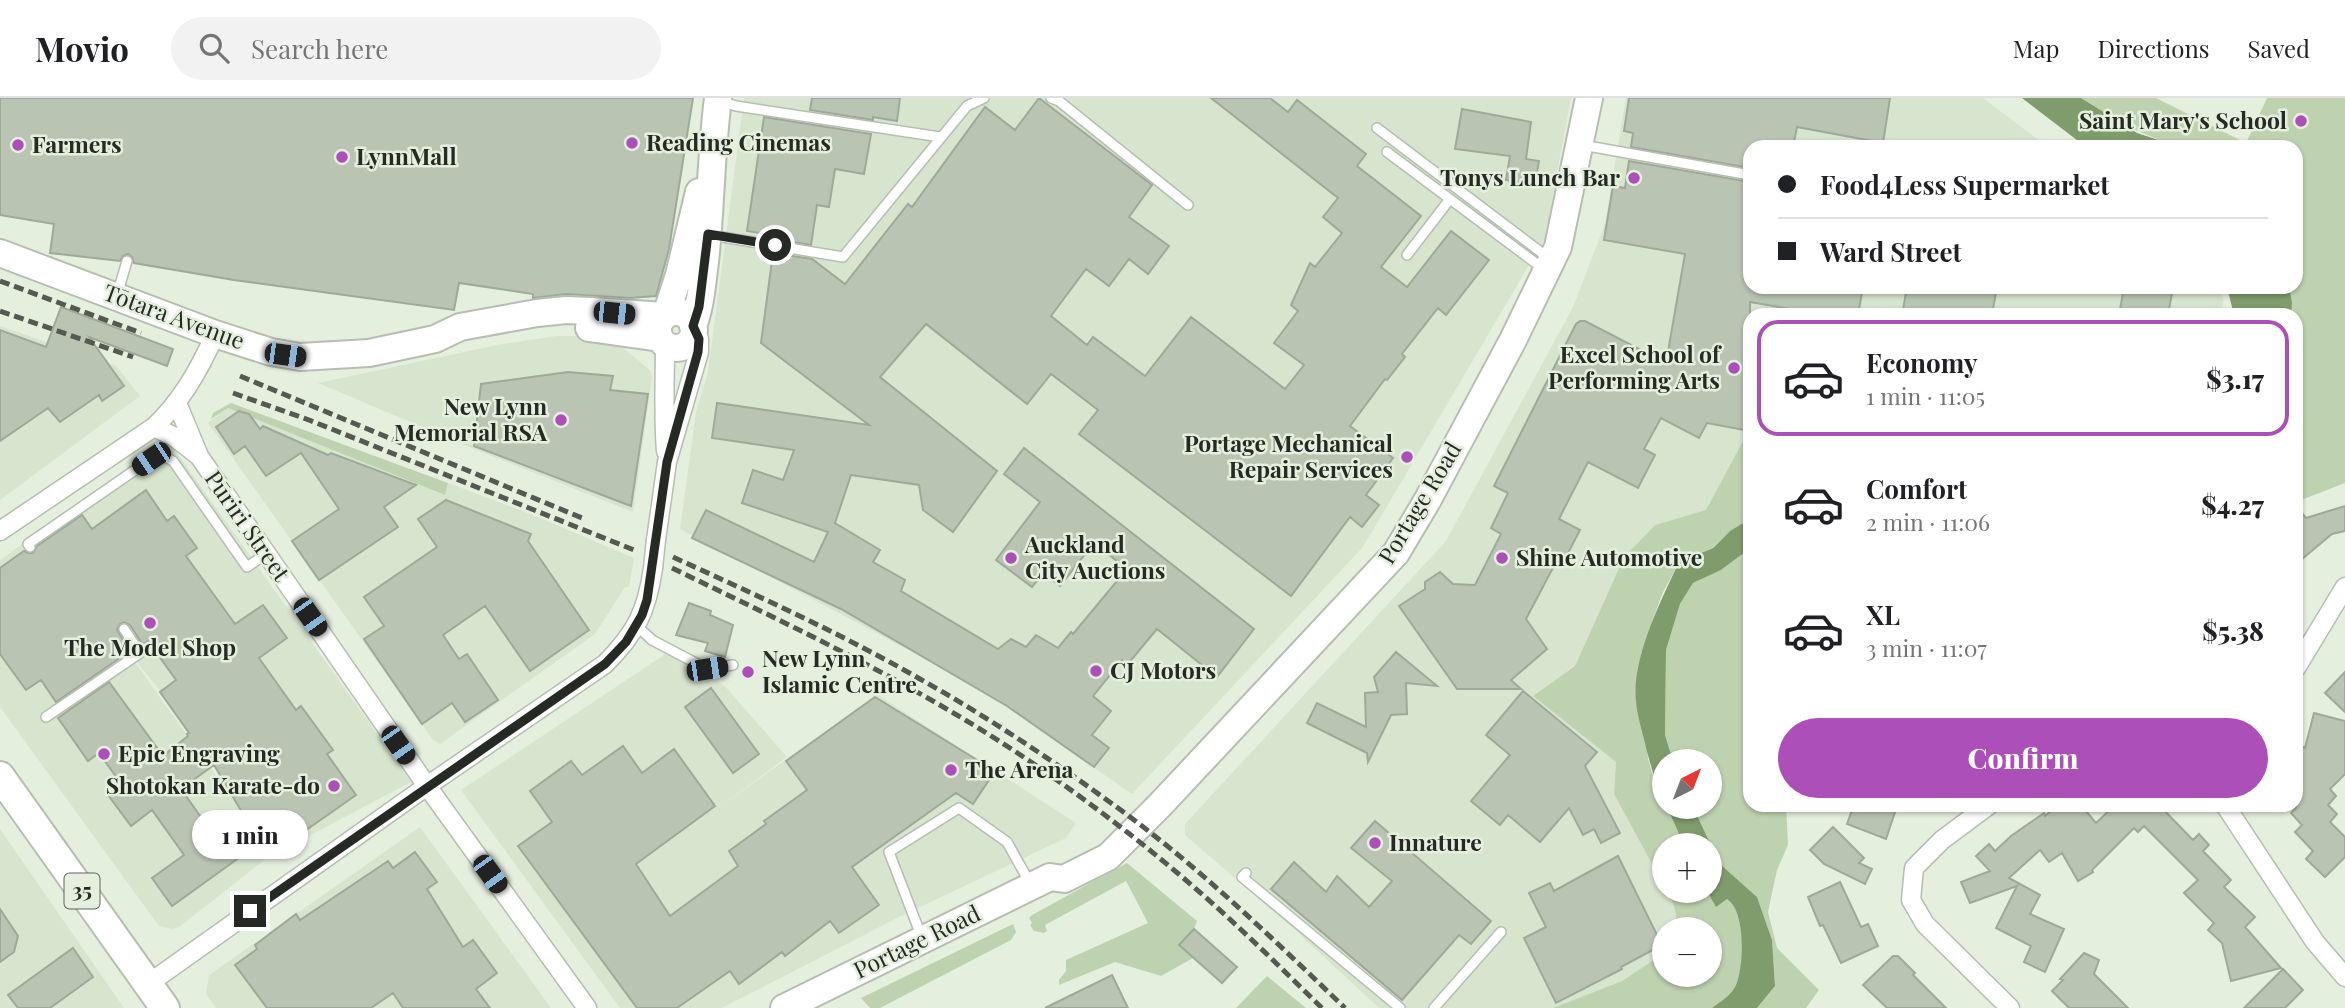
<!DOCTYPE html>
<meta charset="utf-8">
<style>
:root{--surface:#fff;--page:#f2f2f2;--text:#202124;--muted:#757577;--line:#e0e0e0;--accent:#ac4fb9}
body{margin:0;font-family:"Playfair Display",serif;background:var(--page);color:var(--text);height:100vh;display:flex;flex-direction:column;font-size:26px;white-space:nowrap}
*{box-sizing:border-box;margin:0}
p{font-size:23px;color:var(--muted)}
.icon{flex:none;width:38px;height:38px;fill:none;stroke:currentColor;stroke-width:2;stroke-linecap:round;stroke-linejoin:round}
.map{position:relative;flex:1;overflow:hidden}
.side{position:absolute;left:1743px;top:210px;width:560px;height:504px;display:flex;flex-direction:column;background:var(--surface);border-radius:21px;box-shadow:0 2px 5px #0004}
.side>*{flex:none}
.banner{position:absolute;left:1743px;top:42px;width:560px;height:154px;border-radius:21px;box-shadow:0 2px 5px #0004;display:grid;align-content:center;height:154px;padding:0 35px;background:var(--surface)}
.needle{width:46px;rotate:42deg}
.controls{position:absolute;left:1652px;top:651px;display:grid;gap:14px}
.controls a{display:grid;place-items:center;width:70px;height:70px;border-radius:50%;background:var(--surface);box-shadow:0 2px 5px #0004;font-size:35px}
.end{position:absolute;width:32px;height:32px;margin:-16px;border:9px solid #262a24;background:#fff;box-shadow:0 0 0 4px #fff}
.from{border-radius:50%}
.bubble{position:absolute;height:49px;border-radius:24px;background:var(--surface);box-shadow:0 2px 5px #0004;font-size:23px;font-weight:800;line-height:49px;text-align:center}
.car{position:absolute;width:21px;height:42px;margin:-21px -10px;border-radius:9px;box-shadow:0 0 5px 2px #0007;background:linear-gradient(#222 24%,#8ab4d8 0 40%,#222 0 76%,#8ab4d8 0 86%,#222 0)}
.banner b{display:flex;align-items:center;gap:24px;height:66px;font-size:26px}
.banner b+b{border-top:2px solid var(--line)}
.banner i{width:18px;height:18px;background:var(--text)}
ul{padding:12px 0 0;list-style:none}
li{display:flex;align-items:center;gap:21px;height:116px;margin:0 14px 10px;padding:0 21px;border:4px solid transparent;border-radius:21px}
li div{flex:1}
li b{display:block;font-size:26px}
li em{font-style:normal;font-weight:800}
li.selected{border-color:var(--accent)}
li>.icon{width:63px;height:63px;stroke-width:1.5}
.action{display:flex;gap:14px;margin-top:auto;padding:14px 35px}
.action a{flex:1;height:80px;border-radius:42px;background:var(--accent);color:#fff;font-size:28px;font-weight:800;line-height:80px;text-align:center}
header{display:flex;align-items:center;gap:42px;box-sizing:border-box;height:98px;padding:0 35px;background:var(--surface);border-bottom:2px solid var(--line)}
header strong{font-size:33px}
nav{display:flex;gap:38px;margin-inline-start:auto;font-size:24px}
.search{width:490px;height:63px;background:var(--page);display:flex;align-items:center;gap:18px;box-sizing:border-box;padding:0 24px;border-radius:38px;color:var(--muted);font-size:26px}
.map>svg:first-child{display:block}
.built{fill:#d7e5ce}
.green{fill:#bed2b0}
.water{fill:#809c6c}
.building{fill:#bac4b3;stroke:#9fa999;stroke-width:2}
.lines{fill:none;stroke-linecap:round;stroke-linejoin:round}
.lane-casing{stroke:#b5bfaf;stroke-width:12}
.street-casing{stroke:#b5bfaf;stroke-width:21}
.secondary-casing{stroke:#b5bfaf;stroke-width:30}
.primary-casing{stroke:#b5bfaf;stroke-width:32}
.lane{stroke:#fff;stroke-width:9}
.street{stroke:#fff;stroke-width:18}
.secondary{stroke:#fff;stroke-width:26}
.primary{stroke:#fff;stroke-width:28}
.rail{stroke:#545951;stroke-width:5;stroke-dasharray:10 5;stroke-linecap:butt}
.street-bridge-casing{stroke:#b5bfaf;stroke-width:21;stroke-linecap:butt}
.street-bridge{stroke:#fff;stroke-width:18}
.route{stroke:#262a24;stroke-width:9}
.poi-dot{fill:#ac4fb9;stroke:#e5efde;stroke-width:2.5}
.labels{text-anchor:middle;stroke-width:5;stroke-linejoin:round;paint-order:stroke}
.shield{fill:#e5efde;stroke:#5f655c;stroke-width:2}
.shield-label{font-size:21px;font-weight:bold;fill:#262a24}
.poi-label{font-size:23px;font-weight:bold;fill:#262a24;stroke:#e5efde;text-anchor:start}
.street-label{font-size:23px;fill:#262a24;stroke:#e5efde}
</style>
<header>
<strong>Movio</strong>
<div class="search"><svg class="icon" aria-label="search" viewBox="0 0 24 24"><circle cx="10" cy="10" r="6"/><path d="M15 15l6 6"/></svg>Search here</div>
<nav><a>Map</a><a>Directions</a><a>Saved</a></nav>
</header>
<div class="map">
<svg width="2345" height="910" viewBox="0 0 2345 910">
<rect width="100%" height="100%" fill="#e5efde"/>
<path class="built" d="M744,0h827l-26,140 -182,309 -231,247 -127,-88 -85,-50 -240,-127 16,-117 12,-40z
M1626,0h357l65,49h-298v140h468l5,12 -1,16h-472v129h-8l-36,67 -51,14 -31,32 -49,109 -42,30 83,66 -2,32 50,92v5h3l9,17 1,12 -2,9h-11v24l-42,28 -69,27h-174l-85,-79 -109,-94v-11l261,-283 127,-234 32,-83z
M0,228l116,40 24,30 -140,104z
M557,238h33l25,5 35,29 2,7 -19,135 -159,-63 -156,-66 179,-38z
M228,310l217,87 3,-12 85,32 101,43 -5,29h-4l-30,47 -155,110 -7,-4 -225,-317z
M167,341l244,343 -123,65 -166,-203 150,210 -93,73 -7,2 -12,-3 -4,-4 -156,-215v-147z
M667,555l57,32 63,72 -68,50 159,-112 198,128 -10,15 -165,78 -179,92h-102l-159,-218z
M420,729l131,181h-335l-10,-14 3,-19z
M0,731l124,179h-124z"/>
<path class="green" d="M2081,0h75l90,45 21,-45h78v385l-49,19v-187h-5l-4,-28h9v-140h-120l-57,-24z
M231,305l217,80 -3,12 -217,-87 -17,11 2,-6z
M1742,345l8,2v80l-5,-2 -15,8 -18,17 -33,14 -17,32 -14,40 -10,41 10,83 6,22 10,21v6h3l17,38h-20v41l-50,-92 2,-32 -83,-66 42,-30 49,-109 31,-32 51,-15z
M1750,453v254h36l2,40 -11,25 -9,42 9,36 42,42 -13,18h-49l18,-22 -3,-46 -15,-43 -37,-33 -27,-57h17v-46h-37l-8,-25 1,-86 14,-46 13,-21 28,-13 20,-15z
M1127,765l70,58 -3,8 -15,16 14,13 -32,18 -46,-14 -56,23v-5l7,-9v-11l82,-37 -22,-42 -81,44 2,6 -3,2 -10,-2 -4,-6 2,-2 -3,-5 3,-3z
M1667,793h40l9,15 11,-7c19,12 18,67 9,86 -5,11 -14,16 -24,23h-159l69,-27 42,-28v22h46v-46h-36c5,-15 0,-24 -7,-38z
M1013,826l3,8 -5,8 -131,68h-10l-9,-10z
M1267,878l39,32h-70z"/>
<path class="water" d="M2022,0h59l56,35 43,14h-94z
M2227,189h62l3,16 -1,12h-57z
M1745,424l5,3v26l-9,4 -20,15 -28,13 -13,21 -14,46 -1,85 8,26h-9v40c-9,-20 -15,-40 -20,-62 -3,-12 -7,-25 -8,-38 -5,-41 26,-103 43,-139l34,-14 17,-17z
M1667,709h26l27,57 37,33 15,43 3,46 -18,22h-45c9,-7 19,-12 24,-23 8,-19 10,-74 -9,-86l-11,8 -9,-16h3v-46h-26z"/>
<path class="building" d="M0,0h693l-24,151 -13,47 -26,2 -64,-4 -33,4v-4l-74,-11 -5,27 -220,-30 -100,-17 -2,-6 -4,-3 -5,2 -3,5 -70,-8 4,-29 -54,-9z
M812,0h88l-3,23 -24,-4v3l-63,-10z
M1039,0l113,87 -23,32 40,29 -21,28 -19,-15 -20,27 -23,-17 -35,47 36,29 6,-8 52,39 46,-59 94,72 19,-24 -30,-22 24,-32 -7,-6 19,-42 5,4 27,-34 -19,-16 15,-19 -127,-100h59l18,14 9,-12 69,54 -9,12 64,50 -40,51 26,20 44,-56 38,29 -43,55 -8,-7 -36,46 3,3 -18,23 -2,-1 -35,47 43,32 -27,37 13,10 -17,22 -12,-10 -59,79 -212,-162 19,-24 -47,-36 -24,30 -101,-80 -46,53 117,94 -44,61 -30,-22 -4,-25 -68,-10 -16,48 45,27 -7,12 32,18 -4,11 97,58 13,-10 15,8 10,-12 22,13 13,-16 2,2 54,-65 -33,-26 -34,43 -17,-13 -11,14 -36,-27 44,-58 -36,-28 20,-26 230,181 -37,48 -60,-48 -30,36 -5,-5 -29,36 18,15 -19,24 17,13 -15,19 -87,-61 -166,-97 -149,-71 14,-28 108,52 14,-30 -86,-29 11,-33 30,10 11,-30 -82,-12 5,-35 152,22 -108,-82 12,-90 39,6 33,25 63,-80 4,3 73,-100 30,23z
M1629,0h261l-7,45 -86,-16 -4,20h-43v21l-119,-21 2,-14 -9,-2z
M1462,11l69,13 -5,37 13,2 -4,24 -29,-5 4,-24 -55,-7z
M764,19l107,17 -7,40 -29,-5 -6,38 -12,-2 -6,40 -36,-6v-4l-28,-4z
M1629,63l121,21v105h113l-5,28h-34l-74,-13v129l-43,-8 -8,15 -38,-20 -17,31 11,6 -17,33 -50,-26 -29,57 21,11 -18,35 -6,-3 -30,57 21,30 -36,31 10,9h-64l-58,-83 26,-17v-7l15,-10 13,12 22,1 26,-51 -10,-6 17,-35 -14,-7 82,-162 4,-3h5l81,42 19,-109 -81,-14 9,-54 12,2z
M1907,189h90l-5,28h-90z
M2124,189l48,6 -4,22h-49z
M61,209l112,42 -6,17 -78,-29 35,49 -22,15 -3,-6 -39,27 -12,-14 -48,33v-111l46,17z
M568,274l45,4 -3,14 38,4 -17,112 -157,-60 7,-62z
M239,313l10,3 11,15 3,-3 65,29 3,-2 85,32 -32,22 14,20 -79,53 -27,-39 47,-32 -38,-56 -35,23 -21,-30 -11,8 -18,-27z
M146,392l21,31 7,-5 23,32 -11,8 49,68 28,-19 24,33 -28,20 37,52 5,-4 32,44 -6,4 29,41 -84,59 -29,-40 -29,-49 -33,24 32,45 7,-5 20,28 -68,49 -20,-28 32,-23 -32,-45 -21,16 -23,-31 14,-10 -23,-32 -11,8 -30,-43 51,-36 54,74 25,-20 -1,-2 2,-1 -29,-41 16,-12 -28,-39 -5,4 -13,-20 -6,-3 -4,2 -3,6 13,21 -74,51 -15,-22 -15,10 -26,-36v-86l24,-17 4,2h5l4,-7 45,-31 10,14z
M446,402l85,34 -3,7 61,89 -59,41 -45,-65 -42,29 16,24 8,-5 31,46 -33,22 -13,-19 -30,21 -58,-85 20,-13 -20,-29 73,-50 -19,-28z
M2296,408l10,12 39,-12v25l-13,3 -36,30z
M689,505l22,8 -1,4 23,10 -8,32 -20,-6 3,-8 -32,-8z
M1396,554l41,34 -31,-3 1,31 -16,1 -23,47 -1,-9 -60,-30 10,-20 49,24 -1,-34 13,-1 -4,-15z
M2345,574v40l-20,-19z
M711,590l48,66 -26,19 -48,-66z
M1523,593l74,61 -12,14 35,67 -19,10 -7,-14 -11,6 -14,-27 -29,34 -32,-27 -8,10 -29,-24 39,-46 -24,-20z
M875,599l120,74 -22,33 -17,-11 -104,74 27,38 -40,28 -9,-12 -45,35 -3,-4 -43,32 -9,-13 -53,37h-40l-119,-162 34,-24 -22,-31 41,-30 11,14 41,-29 19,27 32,-24 41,57 -79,58 34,52 68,-50 -9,-15 37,-27 -2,-3 43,-31 -21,-29z
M2314,615l31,8v53l-15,15 6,7 -8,9 9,9 -7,8 15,15v20l-20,20 -19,-18 7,-8 -18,-19 7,-7 -11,-12 5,-5v-65l9,5z
M1854,707h22l19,7 -9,27 -39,-15z
M2058,707h23l15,18 19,-18h44l34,35 6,-6 10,11 -6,6 28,29 -7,7 31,30 -10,10 36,41 -50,13 -9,-38 -14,-13 6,-7 -30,-30 14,-13 -54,-54 -6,6 -4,-4 -42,42 1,2 -15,9 -16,-28 -13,9 -9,-12 -31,28 31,17 -10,19 34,15 -19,43 -21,-10 7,-16 -35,-18 21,-42 -47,17 -9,-21 29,-11 -14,-15 13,-12 6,7 16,-15 33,-23 1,3z
M1375,723l116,100 -20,23 -12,-9 -57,65 -131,-111 23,-27 32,30 11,-16 32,31 23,-26 -41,-33z
M1833,729l31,31 -5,5 13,6 -7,15 -41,-20 -14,-14z
M415,754l22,30 -10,7 36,58 10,-7 24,33 -21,16 14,19h-87l-10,-15 -22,15h-104l-32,-43 22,-16 -2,-4 41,-31 4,6 88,-59 5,7z
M1618,758l44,89 -41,22 1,2 -66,34 -32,-65 22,-11 -17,-34 21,-10 4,8z
M1840,784l21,45 7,-3 10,22 -37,17 -18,-38 -3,1 -12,-29z
M0,811l18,27 -4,16 -14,10z
M1194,831l43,38 -15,16 -43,-38z
M73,850l20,29 -43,31h-32l-10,-13z
M2084,855l15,7 -5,14 34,34h-59l-17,-17 11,-11 -3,-1z
M1893,858h5l17,17 -2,2 33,33h-59l-24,-23z
M2283,871l20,21 -18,18h-41z
M1112,877l16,33h-83z"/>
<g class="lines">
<defs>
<path id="lane" d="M1051,0l8,3 129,104
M720,3l16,5 204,31
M1377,30l173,131
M1582,47l168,30
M1387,54l158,118
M710,137l133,22 124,-151 17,-8
M1407,157l43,-56
M117,197l10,-34
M30,449l-2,-3 123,-85 10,-4 12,6 74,106 19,-13
M637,528l15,14 55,29 26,-4
M46,619l94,-64 -16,-24
M1246,775l-4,4 158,131
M922,840l-33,-86 70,-44 48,34 24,43
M1434,910l67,-76"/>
<path id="street" d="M665,246c0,36 -2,71 1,107
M177,305l22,53 228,330 160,222
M154,329l19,9 26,20
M0,433l154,-104c28,-26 46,-58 61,-93
M656,442l11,-78 32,-110v-13l-5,-11
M2296,570l49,-81
M1989,707l-47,35 -28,28 -3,32 14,24 85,84
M2225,707l90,137 30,35
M148,886l279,-198 178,-122c31,-31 42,-53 48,-96"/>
<path id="secondary" d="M0,155l215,81 56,18 29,5 69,-4 66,-14 25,-12 77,-14 29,-3 25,1 73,5
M658 232a18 18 0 1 1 36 0a18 18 0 1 1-36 0Z
M666,217l13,-40 20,-83
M693,228c8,-21 9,-43 12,-64 6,-55 6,-110 13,-164
M589,230l71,10
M784,910l266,-131 14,2 44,-22 52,-52 236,-252 31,-52 86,-161 45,-93 31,-149"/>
<path id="primary" d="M0,678l165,232"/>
</defs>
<use href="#lane" class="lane-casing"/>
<use href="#street" class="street-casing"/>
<use href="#secondary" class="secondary-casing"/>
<use href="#primary" class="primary-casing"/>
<use href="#lane" class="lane"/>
<use href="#street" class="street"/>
<use href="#secondary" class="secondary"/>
<use href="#primary" class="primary"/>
<path class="rail" d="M0,183l141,52
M0,213l133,46
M240,278l342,142
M233,295l76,27 325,130
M673,459c83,38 167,76 247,122 66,37 129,79 191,124 84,60 159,133 234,205
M672,470c128,62 256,122 372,203 55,38 109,80 159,124 41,36 80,75 119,113"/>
<defs>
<path id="street-bridge" d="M653,470l3,-28"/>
</defs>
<use href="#street-bridge" class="street-bridge-casing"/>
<use href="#street-bridge" class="street-bridge"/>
</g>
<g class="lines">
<path class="route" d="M250,813l355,-247 21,-22 16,-27 5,-15 20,-138 31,-110 1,-13 -6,-13 6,-19 9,-73 67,11"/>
</g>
<g class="poi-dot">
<circle cx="2301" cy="23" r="7"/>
<circle cx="632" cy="45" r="7"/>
<circle cx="18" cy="47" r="7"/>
<circle cx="342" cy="59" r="7"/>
<circle cx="1634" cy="80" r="7"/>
<circle cx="1734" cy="270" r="7"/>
<circle cx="561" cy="322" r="7"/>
<circle cx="1407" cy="359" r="7"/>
<circle cx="1011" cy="460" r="7"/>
<circle cx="1502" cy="460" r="7"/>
<circle cx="150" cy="525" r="7"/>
<circle cx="1096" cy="573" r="7"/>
<circle cx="748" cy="574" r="7"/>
<circle cx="104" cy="656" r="7"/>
<circle cx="951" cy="672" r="7"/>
<circle cx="334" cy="688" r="7"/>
<circle cx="1375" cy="745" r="7"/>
</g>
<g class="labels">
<rect class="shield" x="64.5" y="775.5" width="35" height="35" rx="5"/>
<g class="shield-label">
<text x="82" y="800">35</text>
</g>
<g class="poi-label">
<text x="2287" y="31" text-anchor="end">Saint Mary's School</text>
<text x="646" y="53">Reading Cinemas</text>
<text x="32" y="55">Farmers</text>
<text x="356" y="67">LynnMall</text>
<text x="1620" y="88" text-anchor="end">Tonys Lunch Bar</text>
<text x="1720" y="265" text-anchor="end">Excel School of<tspan x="1720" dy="26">Performing Arts</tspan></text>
<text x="547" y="317" text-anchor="end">New Lynn<tspan x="547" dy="26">Memorial RSA</tspan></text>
<text x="1393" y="354" text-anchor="end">Portage Mechanical<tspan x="1393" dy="26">Repair Services</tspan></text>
<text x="1025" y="455">Auckland<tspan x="1025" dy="26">City Auctions</tspan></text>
<text x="1516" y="468">Shine Automotive</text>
<text x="150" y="558" text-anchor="middle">The Model Shop</text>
<text x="762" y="569">New Lynn<tspan x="762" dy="26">Islamic Centre</tspan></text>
<text x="1110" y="581">CJ Motors</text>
<text x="118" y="664">Epic Engraving</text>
<text x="965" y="680">The Arena</text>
<text x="320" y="696" text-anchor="end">Shotokan Karate-do</text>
<text x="1389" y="753">Innature</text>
</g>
<g class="street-label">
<text transform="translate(174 219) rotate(20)" y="8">Tōtara Avenue</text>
<text transform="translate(1420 405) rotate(-59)" y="8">Portage Road</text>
<text transform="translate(247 428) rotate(55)" y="8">Pūriri Street</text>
<text transform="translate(917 844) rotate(-26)" y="8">Portage Road</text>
</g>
</g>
</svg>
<div class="controls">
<a><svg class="needle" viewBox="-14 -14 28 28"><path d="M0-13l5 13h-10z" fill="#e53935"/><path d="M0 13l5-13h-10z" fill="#757577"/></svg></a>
<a>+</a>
<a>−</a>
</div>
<i class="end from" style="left:775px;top:147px"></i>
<i class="end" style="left:250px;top:813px"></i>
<div class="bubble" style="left:192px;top:712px;width:116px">1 min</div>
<i class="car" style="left:614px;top:215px;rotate:96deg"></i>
<i class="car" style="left:285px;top:257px;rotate:98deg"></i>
<i class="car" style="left:151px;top:361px;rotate:236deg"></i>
<i class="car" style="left:310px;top:519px;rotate:145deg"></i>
<i class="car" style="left:707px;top:571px;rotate:81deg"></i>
<i class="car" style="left:398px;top:647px;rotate:145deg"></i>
<i class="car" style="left:490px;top:776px;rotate:144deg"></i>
<div class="banner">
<b><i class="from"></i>Food4Less Supermarket</b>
<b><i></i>Ward Street</b>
</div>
<section class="side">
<ul>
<li class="selected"><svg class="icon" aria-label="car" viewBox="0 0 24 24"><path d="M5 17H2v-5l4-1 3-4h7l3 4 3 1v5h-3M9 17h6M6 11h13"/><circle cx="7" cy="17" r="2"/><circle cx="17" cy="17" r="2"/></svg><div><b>Economy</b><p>1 min · 11:05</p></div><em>$3.17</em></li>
<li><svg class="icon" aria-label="car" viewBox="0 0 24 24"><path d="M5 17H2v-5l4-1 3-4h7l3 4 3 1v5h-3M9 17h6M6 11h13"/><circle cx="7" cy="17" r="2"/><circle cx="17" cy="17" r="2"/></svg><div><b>Comfort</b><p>2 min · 11:06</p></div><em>$4.27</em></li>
<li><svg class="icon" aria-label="car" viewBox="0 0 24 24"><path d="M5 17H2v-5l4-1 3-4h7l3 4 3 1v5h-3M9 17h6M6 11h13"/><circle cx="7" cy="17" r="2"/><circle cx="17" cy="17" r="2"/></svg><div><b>XL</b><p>3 min · 11:07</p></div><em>$5.38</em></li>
</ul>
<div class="action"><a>Confirm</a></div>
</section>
</div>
